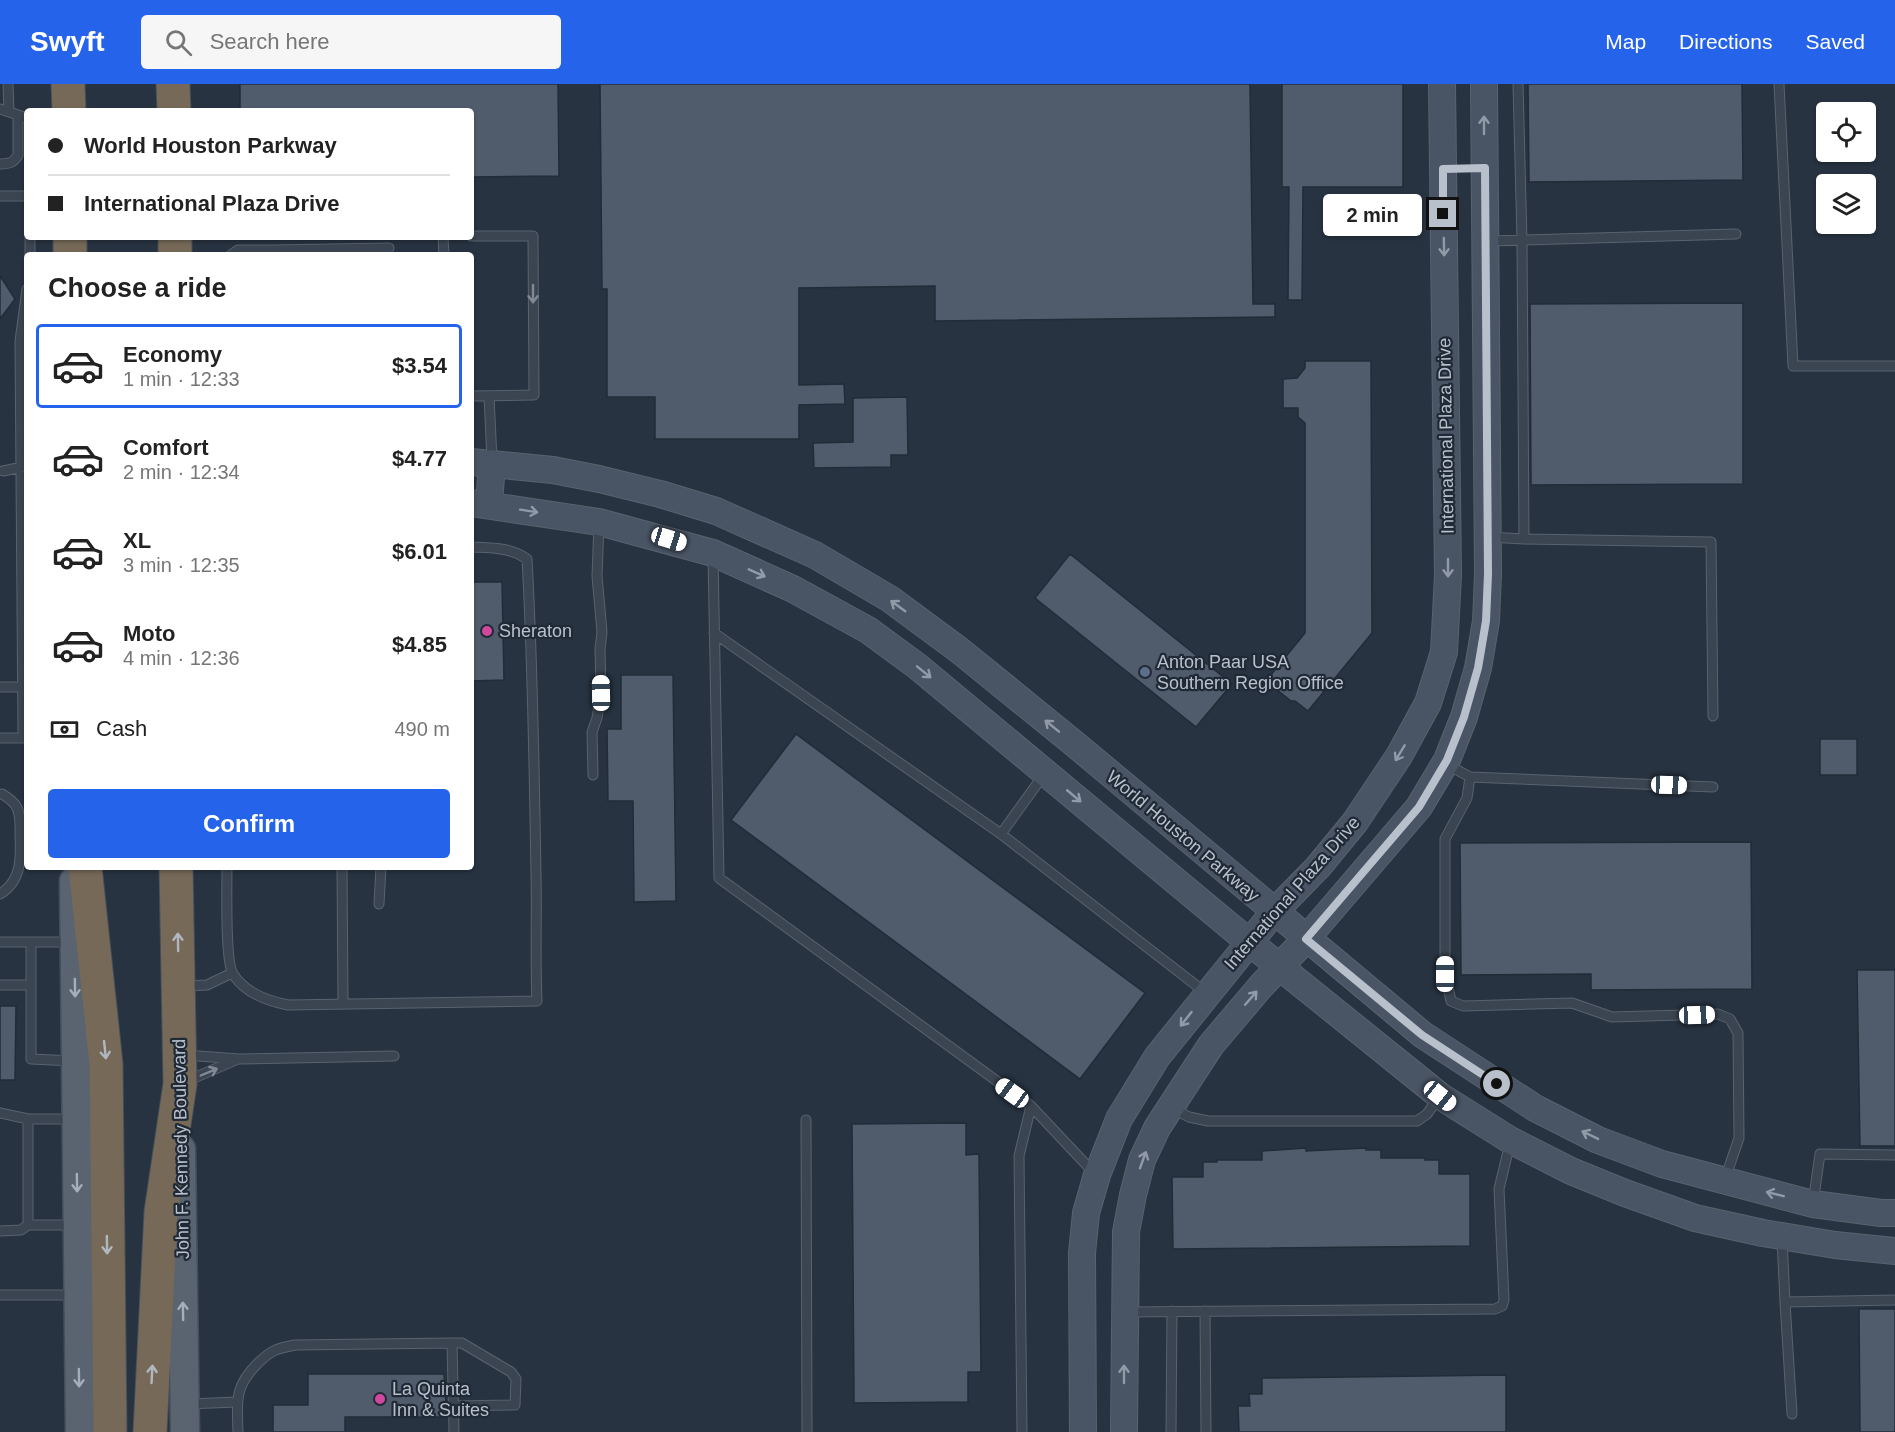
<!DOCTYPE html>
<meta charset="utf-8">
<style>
:root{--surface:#fff;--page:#f6f6f6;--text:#222;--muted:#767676;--line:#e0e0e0;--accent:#2563eb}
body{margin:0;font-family:Arial,sans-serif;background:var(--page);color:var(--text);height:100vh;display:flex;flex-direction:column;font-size:22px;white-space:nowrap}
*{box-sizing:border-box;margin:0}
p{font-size:20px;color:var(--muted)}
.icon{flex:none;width:33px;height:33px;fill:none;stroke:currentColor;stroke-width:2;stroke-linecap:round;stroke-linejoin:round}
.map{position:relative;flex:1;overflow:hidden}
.details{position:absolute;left:24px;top:168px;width:450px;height:618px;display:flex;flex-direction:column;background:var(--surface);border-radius:6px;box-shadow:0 2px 4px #0004}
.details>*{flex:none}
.top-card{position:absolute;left:24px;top:24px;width:450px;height:132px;border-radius:6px;box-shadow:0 2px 4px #0004;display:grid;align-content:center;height:132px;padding:0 24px;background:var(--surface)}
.fabs{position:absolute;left:1816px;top:18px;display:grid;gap:12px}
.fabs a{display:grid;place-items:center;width:60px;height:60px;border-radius:6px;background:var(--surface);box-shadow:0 2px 4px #0004;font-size:30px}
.end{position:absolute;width:27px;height:27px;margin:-14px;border:8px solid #b8c0cb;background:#111;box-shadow:0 0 0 3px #111}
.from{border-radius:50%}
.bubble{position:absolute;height:42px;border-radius:6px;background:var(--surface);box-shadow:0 2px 4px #0004;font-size:20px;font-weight:600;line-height:42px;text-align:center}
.car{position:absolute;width:18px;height:36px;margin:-18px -9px;border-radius:8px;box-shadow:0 0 4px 2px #0007;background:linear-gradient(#fff 24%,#345 0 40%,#fff 0 76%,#345 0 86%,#fff 0)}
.top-card b{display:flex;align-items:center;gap:21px;height:57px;font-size:22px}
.top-card b+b{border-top:2px solid var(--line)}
.top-card i{width:15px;height:15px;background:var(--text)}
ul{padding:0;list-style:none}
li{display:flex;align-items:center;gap:18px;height:84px;margin:0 12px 9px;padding:0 12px;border:3px solid transparent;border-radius:6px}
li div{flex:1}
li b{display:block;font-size:22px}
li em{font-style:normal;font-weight:600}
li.current{border-color:var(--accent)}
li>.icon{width:54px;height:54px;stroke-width:1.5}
h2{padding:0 24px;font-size:27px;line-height:72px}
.pay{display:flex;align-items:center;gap:15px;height:66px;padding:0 24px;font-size:22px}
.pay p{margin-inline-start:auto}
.cta{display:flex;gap:12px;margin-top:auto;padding:12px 24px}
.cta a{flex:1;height:69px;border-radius:6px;background:var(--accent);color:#fff;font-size:24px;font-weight:600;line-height:69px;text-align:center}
header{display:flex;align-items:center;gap:36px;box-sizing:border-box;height:84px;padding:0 30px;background:var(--accent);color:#fff}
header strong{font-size:28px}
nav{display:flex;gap:33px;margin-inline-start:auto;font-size:21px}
.search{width:420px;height:54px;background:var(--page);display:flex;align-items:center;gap:15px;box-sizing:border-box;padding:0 21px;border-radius:6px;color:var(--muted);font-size:22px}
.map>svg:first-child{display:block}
.building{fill:#505c6c;stroke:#222c38;stroke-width:1.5}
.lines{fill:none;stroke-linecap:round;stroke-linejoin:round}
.lane-casing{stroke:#59636e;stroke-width:11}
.secondary-casing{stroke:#59636e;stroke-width:28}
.primary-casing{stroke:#454e5a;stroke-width:31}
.highway-casing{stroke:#46505b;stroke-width:35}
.lane{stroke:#3b4551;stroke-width:9}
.secondary{stroke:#495464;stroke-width:26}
.primary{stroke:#596470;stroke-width:28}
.highway{stroke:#766958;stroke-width:33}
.oneway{stroke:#919aa7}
.oneway2{stroke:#808994}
.oneway3{stroke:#b1b7c0}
.oneway4{stroke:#a5aeb9}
.route{stroke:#b8c0cb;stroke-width:8}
.hotel-dot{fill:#d1479c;stroke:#202a36;stroke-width:2}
.service-dot{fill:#5c6f8a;stroke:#202a36;stroke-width:2}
.labels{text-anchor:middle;stroke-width:4.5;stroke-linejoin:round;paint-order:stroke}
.street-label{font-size:18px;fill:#b8c0cb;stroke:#202a36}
.poi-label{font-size:18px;fill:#b8c0cb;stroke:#202a36;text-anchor:start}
</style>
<header>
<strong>Swyft</strong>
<div class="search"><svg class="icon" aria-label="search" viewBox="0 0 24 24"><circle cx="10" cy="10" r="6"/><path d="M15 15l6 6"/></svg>Search here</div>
<nav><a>Map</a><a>Directions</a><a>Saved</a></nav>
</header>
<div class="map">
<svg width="1895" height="1348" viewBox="0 0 1895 1348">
<rect width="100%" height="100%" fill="#273341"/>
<path class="building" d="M240,0h318l1,92 -88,1v-66h-231z
M600,0h650l3,220h22v13l-340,4v-35l-136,2v97l45,-1 1,20 -46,1v34h-144v-42h-48v-108h-5z
M1282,0h121v103h-100l-1,113h-14l1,-113h-7z
M1528,0h214l1,96 -214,2z
M0,192l15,23 -15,20z
M1743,219v181l-212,1 -1,-181z
M1305,277h66l1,272 -64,78 -13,-10h-4l-25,-20 39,-48v-210l-7,-6v-9h-15v-29l14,-1 8,-10z
M907,313l1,58h-17v12l-77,1 -1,-25 40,-1v-44z
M1070,470l162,130 -36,43 -161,-129z
M471,498h31l2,98 -33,1z
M621,591h52l3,226 -42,1 -1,-101h-25l-1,-72h14z
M796,650l349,259 -65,86 -349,-259z
M1820,655h37v36h-37z
M1751,758l1,147 -161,1v-16l-130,1 -1,-132z
M1857,886h38v176h-35z
M0,922h16l-1,74h-15z
M966,1039v32l13,-1 2,218h-13v30l-114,1 -2,-279z
M1306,1064v3l60,-3v2h15v8h44v2h14v14h31v72l-297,3 -1,-72h31v-15h14v-2h45v-9z
M1859,1225h36v123h-35z
M308,1290h136l3,43h-102v15h-72v-27h35z
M1506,1291v57h-267l-1,-26h12l-1,-12h13v-16z"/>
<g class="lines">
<defs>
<path id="lane" d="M8,0l1,28
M1518,0l4,157 2,298 187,3 2,174
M1779,0l14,282h102
M0,25l27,9
M0,80c8,0 14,-1 18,-9v-40
M0,112h27
M471,152h62l1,159 -63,1
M30,153v18
M443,153l1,18
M1488,157l248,-7
M231,171l7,-5h34
M272,171v-5l117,-2
M489,312l3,64
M3,387l24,-5
M1488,453l36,2
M713,471l6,323 312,228
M714,549l287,201 205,159
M0,603h23
M0,654h27
M23,654l-3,-397 7,-52
M1446,680l24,13 -3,21 -22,41v134l6,28 12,5 109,-3 40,14 106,-3 12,5 8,14 1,105 -14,41
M593,691l-1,-43 5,-14 4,-25 -1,-44 2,-17 -5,-56 2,-52
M1470,693l243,10
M1001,750l44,-61
M227,783c0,18 -2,95 6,107 12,19 34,27 55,31l249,-4c-2,-43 0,-85 -1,-128 -2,-105 -3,-209 -9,-314 -17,-12 -36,-11 -56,-12
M342,783l1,136
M0,810c22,-13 21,-37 20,-60 0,-9 1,-20 -4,-28 -3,-5 -9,-9 -14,-12
M379,820l2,-37
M0,858h73
M31,858v117l43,2
M0,901h31
M184,902l23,-1 25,-12
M185,971l54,4 155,-3
M187,997l51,-22
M1172,1024l17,9 19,4h209l10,-7 12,-17
M0,1029l28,6h46
M28,1035v106
M806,1036l1,312
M1813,1119l7,-49 75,1
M0,1147l21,-1 7,-5h46
M1782,1155l3,63 110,-2
M0,1211h75
M1785,1218l7,112
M1205,1227l1,121
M1126,1228l369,-3 7,-3 2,-6 -5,-111 11,-46
M452,1259h10l49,29 5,7 -1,26 -62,1
M187,1320l50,-2
M238,1348c-1,-31 -4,-45 20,-69 14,-13 17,-14 37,-18l157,-2 2,89
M1022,1348l-3,-276 12,-50 64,68
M1171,1348l1,-121"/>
<path id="secondary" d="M471,378l82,8 46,9 61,15 56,17 99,44 75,44 69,51 117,95 347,290 112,73 63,32 64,24 151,40 68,9h14
M471,419l128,19 114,31 80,36 75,41 49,36 332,276 191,154 70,44 61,31 54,22 70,25 68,15 72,12 60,6
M489,420l3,-41
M1083,1348l-1,-179 4,-40 11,-38 22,-56 38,-62 117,-145 44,-45 37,-45 44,-66 29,-53 16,-51 4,-77 -6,-491
M1124,1348l2,-200 7,-37 9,-35 15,-32 54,-83 50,-59 45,-47 113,-132 28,-47 17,-43 14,-49 8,-47 2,-47 -4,-490"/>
<path id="primary" d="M74,797l6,551
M181,1065l4,283"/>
<path id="highway" d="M68,0l1,27
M173,0l1,27
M70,153v18
M175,153v18
M85,783l21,197 4,368
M150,1348l11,-220 19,-128 -4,-217"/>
</defs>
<use href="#lane" class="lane-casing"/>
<use href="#secondary" class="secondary-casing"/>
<use href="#primary" class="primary-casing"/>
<use href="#highway" class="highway-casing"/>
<use href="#lane" class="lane"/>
<use href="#secondary" class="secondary"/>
<use href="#primary" class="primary"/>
<use href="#highway" class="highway"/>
</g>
<defs><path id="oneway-shaft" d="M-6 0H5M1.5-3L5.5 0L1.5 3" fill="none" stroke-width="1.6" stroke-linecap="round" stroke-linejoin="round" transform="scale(1.5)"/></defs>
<g class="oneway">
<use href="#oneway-shaft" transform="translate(1484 41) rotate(-90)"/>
<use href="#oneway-shaft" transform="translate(1444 163) rotate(89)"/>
<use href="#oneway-shaft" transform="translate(529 427) rotate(9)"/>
<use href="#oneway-shaft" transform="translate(1448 484) rotate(90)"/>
<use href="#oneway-shaft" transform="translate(757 489) rotate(24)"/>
<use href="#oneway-shaft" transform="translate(898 522) rotate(-144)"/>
<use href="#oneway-shaft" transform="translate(924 588) rotate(39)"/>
<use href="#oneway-shaft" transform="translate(1052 642) rotate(-141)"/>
<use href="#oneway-shaft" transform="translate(1400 669) rotate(121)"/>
<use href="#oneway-shaft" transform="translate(1074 712) rotate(40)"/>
<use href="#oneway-shaft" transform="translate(1251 914) rotate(-49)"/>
<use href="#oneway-shaft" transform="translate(1186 935) rotate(128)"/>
<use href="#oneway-shaft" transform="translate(1590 1051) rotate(-154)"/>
<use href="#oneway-shaft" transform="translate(1143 1076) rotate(-70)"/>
<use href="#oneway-shaft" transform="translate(1775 1110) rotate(-166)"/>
<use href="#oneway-shaft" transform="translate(1124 1290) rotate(-90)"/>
</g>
<g class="oneway2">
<use href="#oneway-shaft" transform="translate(533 210) rotate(90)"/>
<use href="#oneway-shaft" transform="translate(209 988) rotate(-23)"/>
</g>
<g class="oneway3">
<use href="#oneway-shaft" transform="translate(178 858) rotate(-91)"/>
<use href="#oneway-shaft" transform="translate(105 966) rotate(84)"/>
<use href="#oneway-shaft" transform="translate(107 1161) rotate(89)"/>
<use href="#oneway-shaft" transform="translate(152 1290) rotate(-87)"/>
</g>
<g class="oneway4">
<use href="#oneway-shaft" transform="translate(75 904) rotate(89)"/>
<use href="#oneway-shaft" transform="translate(77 1099) rotate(89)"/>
<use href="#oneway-shaft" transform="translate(183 1227) rotate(-91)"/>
<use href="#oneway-shaft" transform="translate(79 1294) rotate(89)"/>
</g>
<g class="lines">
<path class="route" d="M1443,130v-45l42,-1 3,406 -2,47 -8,47 -14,49 -17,43 -28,47 -113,132 116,96 75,49"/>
</g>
<g class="hotel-dot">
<circle cx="487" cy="547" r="6"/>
<circle cx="380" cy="1315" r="6"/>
</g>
<circle class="service-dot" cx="1145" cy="588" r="6"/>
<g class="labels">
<g class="street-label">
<text transform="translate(1446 352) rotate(-91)" y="6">International Plaza Drive</text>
<text transform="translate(1183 752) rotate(40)" y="6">World Houston Parkway</text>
<text transform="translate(1292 809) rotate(-49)" y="6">International Plaza Drive</text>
<text transform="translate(181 1065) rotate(-91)" y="6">John F. Kennedy Boulevard</text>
</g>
<g class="poi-label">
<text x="499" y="553">Sheraton</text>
<text x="1157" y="584">Anton Paar USA<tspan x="1157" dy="21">Southern Region Office</tspan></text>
<text x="392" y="1311">La Quinta<tspan x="392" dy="21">Inn &amp; Suites</tspan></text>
</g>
</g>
</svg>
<div class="fabs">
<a><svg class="icon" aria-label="locate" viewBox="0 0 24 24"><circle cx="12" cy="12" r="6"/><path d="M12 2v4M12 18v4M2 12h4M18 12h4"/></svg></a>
<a><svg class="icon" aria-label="layers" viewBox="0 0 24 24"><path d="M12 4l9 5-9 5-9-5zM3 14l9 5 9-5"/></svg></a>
</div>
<i class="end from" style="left:1497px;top:1000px"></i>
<i class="end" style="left:1443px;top:130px"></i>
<div class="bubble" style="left:1323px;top:110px;width:99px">2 min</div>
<i class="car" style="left:669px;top:455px;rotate:107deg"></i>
<i class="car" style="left:601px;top:609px;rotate:359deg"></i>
<i class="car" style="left:1669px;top:701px;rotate:92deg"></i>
<i class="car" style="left:1445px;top:890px;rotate:0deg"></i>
<i class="car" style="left:1697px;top:931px;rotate:88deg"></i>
<i class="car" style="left:1012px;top:1009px;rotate:306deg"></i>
<i class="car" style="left:1440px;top:1012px;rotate:129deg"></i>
<div class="top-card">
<b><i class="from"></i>World Houston Parkway</b>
<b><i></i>International Plaza Drive</b>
</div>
<section class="details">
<h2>Choose a ride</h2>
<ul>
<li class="current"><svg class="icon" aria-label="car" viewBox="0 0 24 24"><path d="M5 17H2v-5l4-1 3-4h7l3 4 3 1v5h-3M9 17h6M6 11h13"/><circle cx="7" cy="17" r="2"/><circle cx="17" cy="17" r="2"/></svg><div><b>Economy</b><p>1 min · 12:33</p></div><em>$3.54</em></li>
<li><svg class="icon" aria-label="car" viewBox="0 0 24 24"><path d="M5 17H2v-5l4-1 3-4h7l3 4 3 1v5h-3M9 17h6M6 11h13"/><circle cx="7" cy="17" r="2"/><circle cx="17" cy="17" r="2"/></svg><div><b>Comfort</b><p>2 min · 12:34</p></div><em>$4.77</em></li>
<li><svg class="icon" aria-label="car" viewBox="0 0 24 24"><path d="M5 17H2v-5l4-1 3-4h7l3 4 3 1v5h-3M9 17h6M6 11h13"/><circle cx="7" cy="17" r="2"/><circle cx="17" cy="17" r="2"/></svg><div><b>XL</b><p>3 min · 12:35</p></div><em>$6.01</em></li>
<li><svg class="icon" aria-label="car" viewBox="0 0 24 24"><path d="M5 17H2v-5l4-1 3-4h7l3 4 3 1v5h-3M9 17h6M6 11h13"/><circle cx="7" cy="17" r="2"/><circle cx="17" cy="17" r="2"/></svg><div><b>Moto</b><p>4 min · 12:36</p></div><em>$4.85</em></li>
</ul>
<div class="pay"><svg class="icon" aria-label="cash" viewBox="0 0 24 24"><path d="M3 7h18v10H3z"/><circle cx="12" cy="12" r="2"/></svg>Cash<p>490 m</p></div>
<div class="cta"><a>Confirm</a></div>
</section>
</div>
